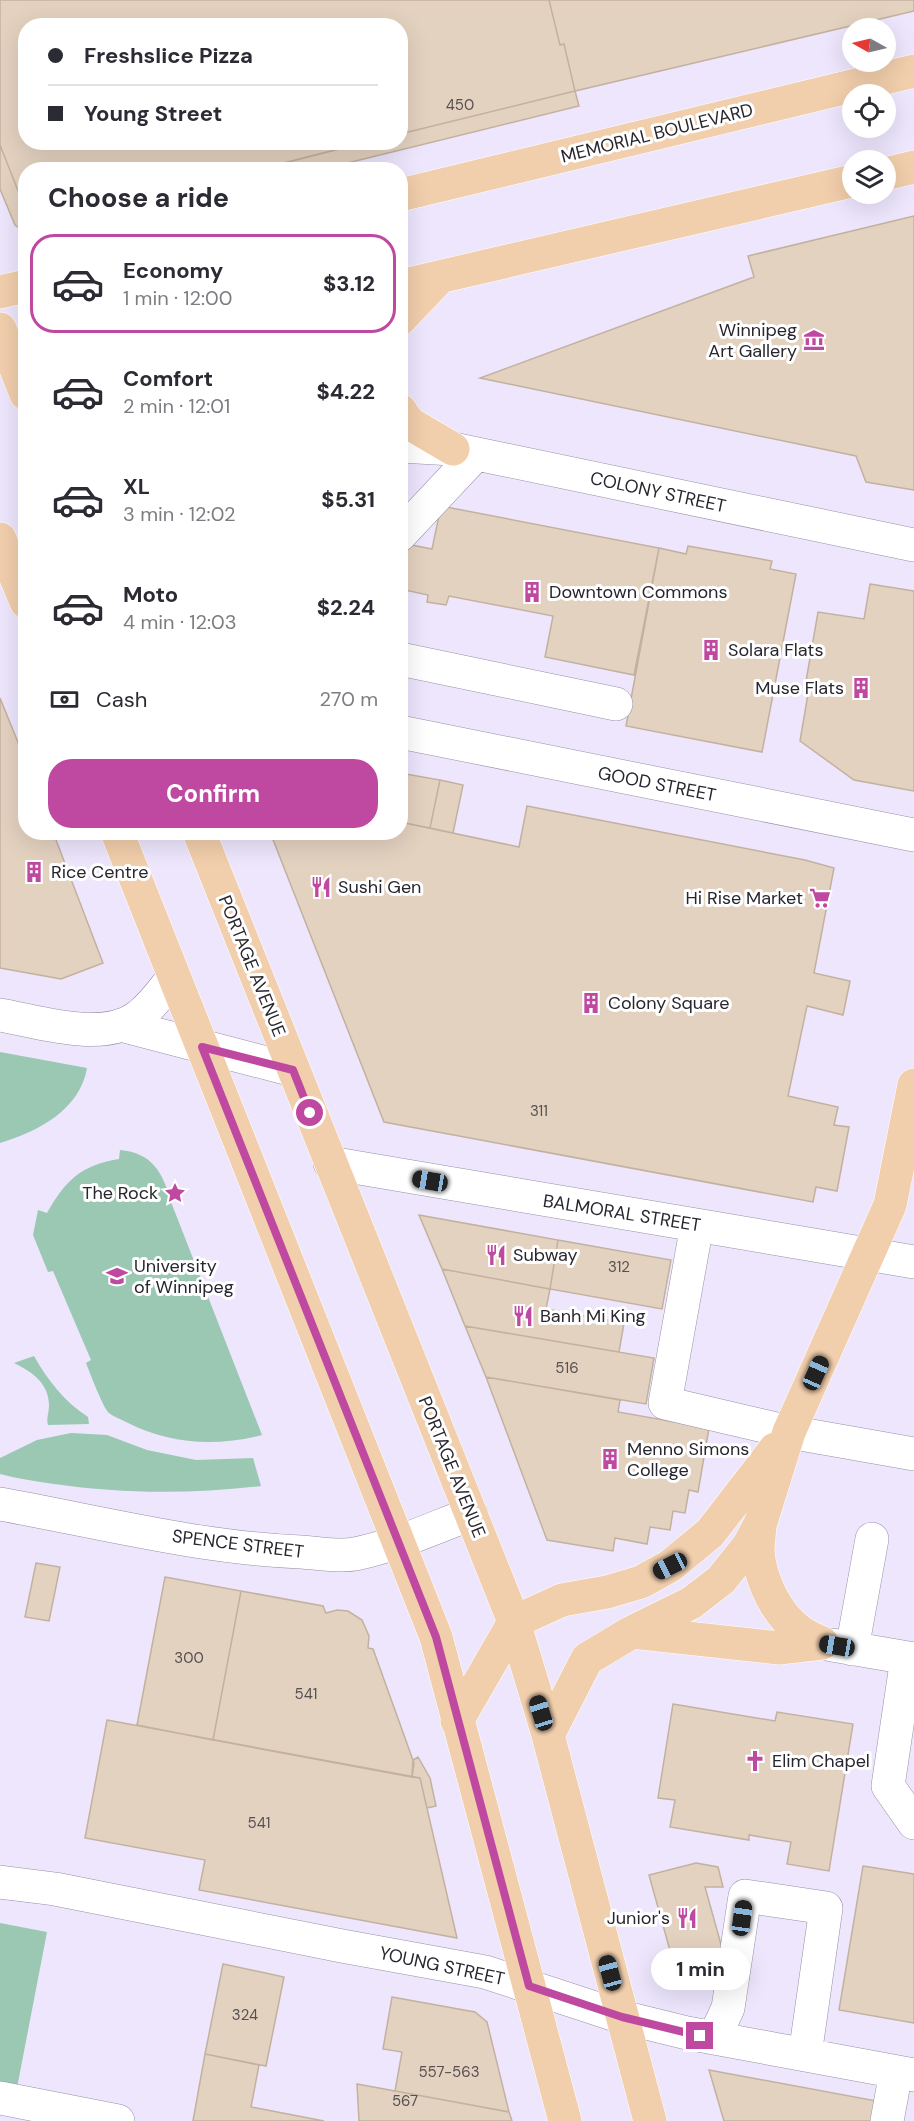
<!DOCTYPE html>
<meta charset="utf-8">
<style>
:root{--surface:#fff;--page:#f7f7f7;--text:#2b2b33;--muted:#7c7c81;--line:#e1e1e2;--accent:#bf49a0}
body{margin:0;font-family:"DM Sans",sans-serif;background:var(--page);color:var(--text);height:100vh;display:flex;flex-direction:column;font-size:22px;white-space:nowrap}
*{box-sizing:border-box;margin:0}
p{font-size:20px;color:var(--muted)}
.icon{flex:none;width:33px;height:33px;fill:none;stroke:currentColor;stroke-width:2;stroke-linecap:round;stroke-linejoin:round}
.map{position:relative;flex:1;overflow:hidden}
.drawer{position:absolute;left:18px;top:162px;width:390px;height:678px;display:flex;flex-direction:column;background:var(--surface);border-radius:24px;box-shadow:0 6px 24px #0002}
.drawer>*{flex:none}
.top-card{position:absolute;left:18px;top:18px;width:390px;height:132px;border-radius:24px;box-shadow:0 6px 24px #0002;display:grid;align-content:center;height:132px;padding:0 30px;background:var(--surface)}
.needle{width:39px;rotate:278deg}
.controls{position:absolute;left:842px;top:18px;display:grid;gap:12px}
.controls a{display:grid;place-items:center;width:54px;height:54px;border-radius:50%;background:var(--surface);box-shadow:0 6px 24px #0002;font-size:30px}
.end{position:absolute;width:27px;height:27px;margin:-14px;border:8px solid #bf49a0;background:#fff;box-shadow:0 0 0 3px #fff}
.from{border-radius:50%}
.bubble{position:absolute;height:42px;border-radius:21px;background:var(--surface);box-shadow:0 6px 24px #0002;font-size:20px;font-weight:700;line-height:42px;text-align:center}
.car{position:absolute;width:18px;height:36px;margin:-18px -9px;border-radius:8px;box-shadow:0 0 4px 2px #0007;background:linear-gradient(#222 24%,#8ab4d8 0 40%,#222 0 76%,#8ab4d8 0 86%,#222 0)}
.top-card b{display:flex;align-items:center;gap:21px;height:57px;font-size:22px}
.top-card b+b{border-top:2px solid var(--line)}
.top-card i{width:15px;height:15px;background:var(--text)}
ul{padding:0;list-style:none}
li{display:flex;align-items:center;gap:18px;height:99px;margin:0 12px 9px;padding:0 18px;border:3px solid transparent;border-radius:24px}
li div{flex:1}
li b{display:block;font-size:22px}
li em{font-style:normal;font-weight:700}
li.on{border-color:var(--accent)}
li>.icon{width:54px;height:54px;stroke-width:1.5}
h2{padding:0 30px;font-size:27px;line-height:72px}
.pay{display:flex;align-items:center;gap:15px;height:66px;padding:0 30px;font-size:22px}
.pay p{margin-inline-start:auto}
.primary-button{display:flex;gap:12px;margin-top:auto;padding:12px 30px}
.primary-button a{flex:1;height:69px;border-radius:24px;background:var(--accent);color:#fff;font-size:24px;font-weight:700;line-height:69px;text-align:center}
.map>svg:first-child{display:block}
.green{fill:#9ac8b3}
.building{fill:#e4d2c0;stroke:#c3b1a0;stroke-width:1.5}
.lines{fill:none;stroke-linecap:round;stroke-linejoin:round}
.minor-casing{stroke:#9690a5;stroke-width:34}
.major-casing{stroke:#fff;stroke-width:34}
.minor{stroke:#fff;stroke-width:33}
.major{stroke:#f1ceac;stroke-width:33}
.route{stroke:#bf49a0;stroke-width:8}
.labels{text-anchor:middle;stroke-width:6;stroke-linejoin:round;paint-order:stroke}
.number-label{font-size:15px;fill:#565052}
.street-label{font-size:18px;fill:#27252d;stroke:#fff}
.poi-label{font-size:18px;fill:#27252d;stroke:#fff;text-anchor:start}
</style>
<div class="map">
<svg width="914" height="2121" viewBox="0 0 914 2121">
<rect width="100%" height="100%" fill="#ede6fd"/>
<path class="green" d="M0,1052l87,16c-7,42 -50,64 -87,75z
M120,1150c32,3 43,22 51,52l91,233c-46,12 -94,9 -136,-13 -5,-3 -12,-5 -17,-9 -6,-5 -19,-40 -23,-50l5,-3 -38,-89 -5,1 -15,-37 5,-25 9,3c18,-32 34,-48 72,-54z
M34,1356c14,25 31,46 54,61l1,7 -41,1c-2,-7 1,-12 1,-19 0,-23 -17,-34 -35,-43z
M71,1433l36,2 40,15 49,10 57,-2 8,28c-70,8 -137,8 -207,-2 -18,-3 -36,-5 -54,-10v-16l37,-18z
M0,1923l47,9 -31,161 -16,-3z"/>
<path class="building" d="M0,0h549l11,45 4,-1 11,47 -175,43v-108h-374v116h341l-110,28h-231v41l-26,-66z
M549,0h365v11l-339,80 -11,-47 -4,1z
M575,91l4,15 -260,64h-63l110,-28h34v-8z
M0,145l26,66v22l-11,-8 -15,-36z
M914,216v274l-48,-8 -10,-26 -376,-78 274,-101 -6,-21z
M441,506l218,42 -25,127 -89,-18 8,-41 -104,-20 -3,9 -19,-3 1,-7 -28,-6 1,-46 31,6z
M688,546l84,15 -2,8 26,5 -34,178 -136,-26 33,-178 27,6z
M870,584l44,7v200l-60,-11 -54,-39 9,-53 -4,-1 13,-75 46,7z
M0,698l26,64v70h27l50,131 -42,16 -61,-11z
M400,773l40,7 -10,48 -30,-6z
M440,780l23,5 -10,48 -23,-5z
M527,806l278,54 29,8 -20,105 36,8 -7,34 -36,-9 -19,90 50,11 -4,18 15,2 -12,64 -21,-4 -3,15 -429,-80 -114,-290h130v-10l119,25z
M419,1215l139,25 -8,49 -108,-20z
M558,1240l113,20 -9,49 -112,-20z
M442,1269l108,20 -4,20 78,14 -5,29 -154,-26z
M465,1326l189,32 -8,46 -160,-27z
M486,1377l134,23 -2,12 91,16 -11,64 -9,-2 -4,23 -12,-2 -3,19 -20,-3 -3,17 -32,-6 -2,13 -66,-11z
M36,1563l24,4 -11,54 -24,-4z
M165,1577l76,14 -28,149 -76,-15z
M241,1591l82,15 3,7 11,-3 11,1 14,9 7,16 -1,12 5,1 41,114 -2,14 -199,-37z
M673,1704l102,17 2,-9 76,12 -24,147 -42,-7 4,-22 -42,-7v5l-79,-13 5,-27 -17,-2z
M107,1720l313,58 37,160 -258,-48 6,-30 -120,-22z
M418,1757l12,21 6,28 -9,2 -7,-30 -8,-1 1,-17z
M696,1863l22,4 5,20h-18l17,61 -48,17 -25,-90z
M863,1866l51,8v149l-75,-13z
M223,1964l61,13 -18,89 -61,-12z
M392,1997l83,15 12,10 22,90 -114,-21 7,-39 -19,-3z
M205,2054l54,11 -8,42 73,14h-131z
M709,2070l173,32 -3,19h-155z
M357,2084l152,28 3,9h-153z"/>
<g class="lines">
<defs>
<path id="minor" d="M400,446l53,3 461,96
M400,535l76,-81
M400,659l216,45
M400,732l514,103
M0,1015c40,7 106,29 140,0 14,-11 23,-25 34,-38
M121,1025l172,45
M330,1163l584,99
M697,1225l-32,178 124,29 125,22
M0,1504c99,18 200,44 301,48 17,1 37,5 54,2 40,-8 78,-26 116,-40
M832,1645l82,14
M852,1649l20,-110
M907,1658l-19,128 26,37
M0,1882l55,7 287,57 143,26 137,45 65,16 227,42
M714,2038l14,-30 17,-112 81,12 -21,147
M0,2098l118,23
M887,2121l9,-49"/>
<path id="major" d="M885,174l29,-7
M400,195l514,-124
M400,286l452,-105
M0,292l26,-6
M400,319l40,-42
M0,329l26,65
M400,410l9,13 44,26
M0,539l26,63
M117,832l319,805 129,484
M199,832l315,790 34,113 102,386
M760,1523c0,9 -2,19 -2,28 2,29 19,65 43,81 6,4 14,8 21,11
M632,1632l147,16 43,-5
M457,1721l57,-99 48,-22 45,-8 34,-10 29,-16 40,-33 65,-84
M548,1735l39,-76 45,-27 59,-29 30,-23 28,-35 12,-23 28,-90 101,-227 24,-120"/>
</defs>
<use href="#minor" class="minor-casing"/>
<use href="#major" class="major-casing"/>
<use href="#minor" class="minor"/>
<use href="#major" class="major"/>
</g>
<g class="lines">
<path class="route" d="M310,1113l-17,-43 -91,-23 234,590 93,349 93,31 78,19"/>
</g>
<defs>
<symbol id="museum-bare" viewBox="-9 -9 18 18"><path d="M0-6L6-3V-2H-6V-3ZM-5-1h2V3h-2ZM-1-1h2V3h-2ZM3-1h2V3H3ZM-6 4H6V6H-6Z" fill="#bf49a0" stroke="#fff" stroke-width="2.5" paint-order="stroke"/></symbol>
<symbol id="building-bare" viewBox="-9 -9 18 18"><path d="M-4-6H4V6H1V3H-1V6H-4ZM-2.5-4.3h1.7v1.8h-1.7ZM.8-4.3h1.7v1.8H.8ZM-2.5-1h1.7V.8h-1.7ZM.8-1h1.7V.8H.8Z" fill="#bf49a0" stroke="#fff" stroke-width="2.5" paint-order="stroke"/></symbol>
<symbol id="restaurant-bare" viewBox="-9 -9 18 18"><path d="M-5-6h1v4h1v-4h1v4h1v-4h1v5L-1.5 .5V6h-2V.5L-5-1ZM5-6V6H3V1.5H1.5Q1.5-4 5-6Z" fill="#bf49a0" stroke="#fff" stroke-width="2.5" paint-order="stroke"/></symbol>
<symbol id="supermarket-bare" viewBox="-9 -9 18 18"><path d="M-6-5.5h2.5l.6 2H6L4.5 2H-2.5L-4.4-4H-6ZM-1.5 3.2a1.3 1.3 0 1 0 .1 0ZM3 3.2a1.3 1.3 0 1 0 .1 0Z" fill="#bf49a0" stroke="#fff" stroke-width="2.5" paint-order="stroke"/></symbol>
<symbol id="sight-bare" viewBox="-9 -9 18 18"><path d="M0-6L1.8-2.2L6-1.7L2.9 1.2L3.7 5.4L0 3.3L-3.7 5.4L-2.9 1.2L-6-1.7L-1.8-2.2Z" fill="#bf49a0" stroke="#fff" stroke-width="2.5" paint-order="stroke"/></symbol>
<symbol id="university-bare" viewBox="-9 -9 18 18"><path d="M0-5L7-2L0 1L-7-2ZM-4 1L0 2.5L4 1V4Q0 6-4 4Z" fill="#bf49a0" stroke="#fff" stroke-width="2.5" paint-order="stroke"/></symbol>
<symbol id="church-bare" viewBox="-9 -9 18 18"><path d="M-1.2-6h2.4v3.5h3.3v2.4h-3.3V6h-2.4V-.1h-3.3v-2.4h3.3Z" fill="#bf49a0" stroke="#fff" stroke-width="2.5" paint-order="stroke"/></symbol>
</defs>
<g fill-rule="evenodd">
<use href="#museum-bare" x="799" y="325" width="30" height="30"/>
<use href="#building-bare" x="517" y="577" width="30" height="30"/>
<use href="#building-bare" x="696" y="635" width="30" height="30"/>
<use href="#building-bare" x="846" y="673" width="30" height="30"/>
<use href="#building-bare" x="19" y="857" width="30" height="30"/>
<use href="#restaurant-bare" x="306" y="872" width="30" height="30"/>
<use href="#supermarket-bare" x="805" y="883" width="30" height="30"/>
<use href="#building-bare" x="576" y="988" width="30" height="30"/>
<use href="#sight-bare" x="160" y="1178" width="30" height="30"/>
<use href="#restaurant-bare" x="481" y="1240" width="30" height="30"/>
<use href="#university-bare" x="102" y="1261" width="30" height="30"/>
<use href="#restaurant-bare" x="508" y="1301" width="30" height="30"/>
<use href="#building-bare" x="595" y="1444" width="30" height="30"/>
<use href="#church-bare" x="740" y="1746" width="30" height="30"/>
<use href="#restaurant-bare" x="672" y="1903" width="30" height="30"/>
</g>
<g class="labels">
<g class="number-label">
<text x="460" y="110">450</text>
<text x="539" y="1116">311</text>
<text x="619" y="1272">312</text>
<text x="567" y="1373">516</text>
<text x="189" y="1663">300</text>
<text x="306" y="1699">541</text>
<text x="259" y="1828">541</text>
<text x="245" y="2020">324</text>
<text x="449" y="2077">557-563</text>
<text x="405" y="2106">567</text>
</g>
<g class="street-label">
<text transform="translate(657 133) rotate(-14)" y="6">MEMORIAL BOULEVARD</text>
<text transform="translate(658 492) rotate(12)" y="6">COLONY STREET</text>
<text transform="translate(657 784) rotate(11)" y="6">GOOD STREET</text>
<text transform="translate(252 966) rotate(68)" y="6">PORTAGE AVENUE</text>
<text transform="translate(622 1213) rotate(9)" y="6">BALMORAL STREET</text>
<text transform="translate(452 1467) rotate(68)" y="6">PORTAGE AVENUE</text>
<text transform="translate(238 1544) rotate(7)" y="6">SPENCE STREET</text>
<text transform="translate(442 1966) rotate(12)" y="6">YOUNG STREET</text>
</g>
<g class="poi-label">
<text x="797" y="336" text-anchor="end">Winnipeg<tspan x="797" dy="21">Art Gallery</tspan></text>
<text x="549" y="598">Downtown Commons</text>
<text x="728" y="656">Solara Flats</text>
<text x="844" y="694" text-anchor="end">Muse Flats</text>
<text x="51" y="878">Rice Centre</text>
<text x="338" y="893">Sushi Gen</text>
<text x="803" y="904" text-anchor="end">Hi Rise Market</text>
<text x="608" y="1009">Colony Square</text>
<text x="158" y="1199" text-anchor="end">The Rock</text>
<text x="513" y="1261">Subway</text>
<text x="134" y="1272">University<tspan x="134" dy="21">of Winnipeg</tspan></text>
<text x="540" y="1322">Banh Mi King</text>
<text x="627" y="1455">Menno Simons<tspan x="627" dy="21">College</tspan></text>
<text x="772" y="1767">Elim Chapel</text>
<text x="670" y="1924" text-anchor="end">Junior's</text>
</g>
</g>
</svg>
<div class="controls">
<a><svg class="needle" viewBox="-14 -14 28 28"><path d="M0-13l5 13h-10z" fill="#e53935"/><path d="M0 13l5-13h-10z" fill="#7c7c81"/></svg></a>
<a><svg class="icon" aria-label="locate" viewBox="0 0 24 24"><circle cx="12" cy="12" r="6"/><path d="M12 2v4M12 18v4M2 12h4M18 12h4"/></svg></a>
<a><svg class="icon" aria-label="layers" viewBox="0 0 24 24"><path d="M12 4l9 5-9 5-9-5zM3 14l9 5 9-5"/></svg></a>
</div>
<i class="end from" style="left:310px;top:1113px"></i>
<i class="end" style="left:700px;top:2036px"></i>
<div class="bubble" style="left:651px;top:1948px;width:99px">1 min</div>
<i class="car" style="left:430px;top:1181px;rotate:280deg"></i>
<i class="car" style="left:816px;top:1373px;rotate:24deg"></i>
<i class="car" style="left:670px;top:1566px;rotate:243deg"></i>
<i class="car" style="left:837px;top:1646px;rotate:280deg"></i>
<i class="car" style="left:541px;top:1713px;rotate:343deg"></i>
<i class="car" style="left:742px;top:1918px;rotate:8deg"></i>
<i class="car" style="left:610px;top:1973px;rotate:345deg"></i>
<div class="top-card">
<b><i class="from"></i>Freshslice Pizza</b>
<b><i></i>Young Street</b>
</div>
<section class="drawer">
<h2>Choose a ride</h2>
<ul>
<li class="on"><svg class="icon" aria-label="car" viewBox="0 0 24 24"><path d="M5 17H2v-5l4-1 3-4h7l3 4 3 1v5h-3M9 17h6M6 11h13"/><circle cx="7" cy="17" r="2"/><circle cx="17" cy="17" r="2"/></svg><div><b>Economy</b><p>1 min · 12:00</p></div><em>$3.12</em></li>
<li><svg class="icon" aria-label="car" viewBox="0 0 24 24"><path d="M5 17H2v-5l4-1 3-4h7l3 4 3 1v5h-3M9 17h6M6 11h13"/><circle cx="7" cy="17" r="2"/><circle cx="17" cy="17" r="2"/></svg><div><b>Comfort</b><p>2 min · 12:01</p></div><em>$4.22</em></li>
<li><svg class="icon" aria-label="car" viewBox="0 0 24 24"><path d="M5 17H2v-5l4-1 3-4h7l3 4 3 1v5h-3M9 17h6M6 11h13"/><circle cx="7" cy="17" r="2"/><circle cx="17" cy="17" r="2"/></svg><div><b>XL</b><p>3 min · 12:02</p></div><em>$5.31</em></li>
<li><svg class="icon" aria-label="car" viewBox="0 0 24 24"><path d="M5 17H2v-5l4-1 3-4h7l3 4 3 1v5h-3M9 17h6M6 11h13"/><circle cx="7" cy="17" r="2"/><circle cx="17" cy="17" r="2"/></svg><div><b>Moto</b><p>4 min · 12:03</p></div><em>$2.24</em></li>
</ul>
<div class="pay"><svg class="icon" aria-label="cash" viewBox="0 0 24 24"><path d="M3 7h18v10H3z"/><circle cx="12" cy="12" r="2"/></svg>Cash<p>270 m</p></div>
<div class="primary-button"><a>Confirm</a></div>
</section>
</div>
